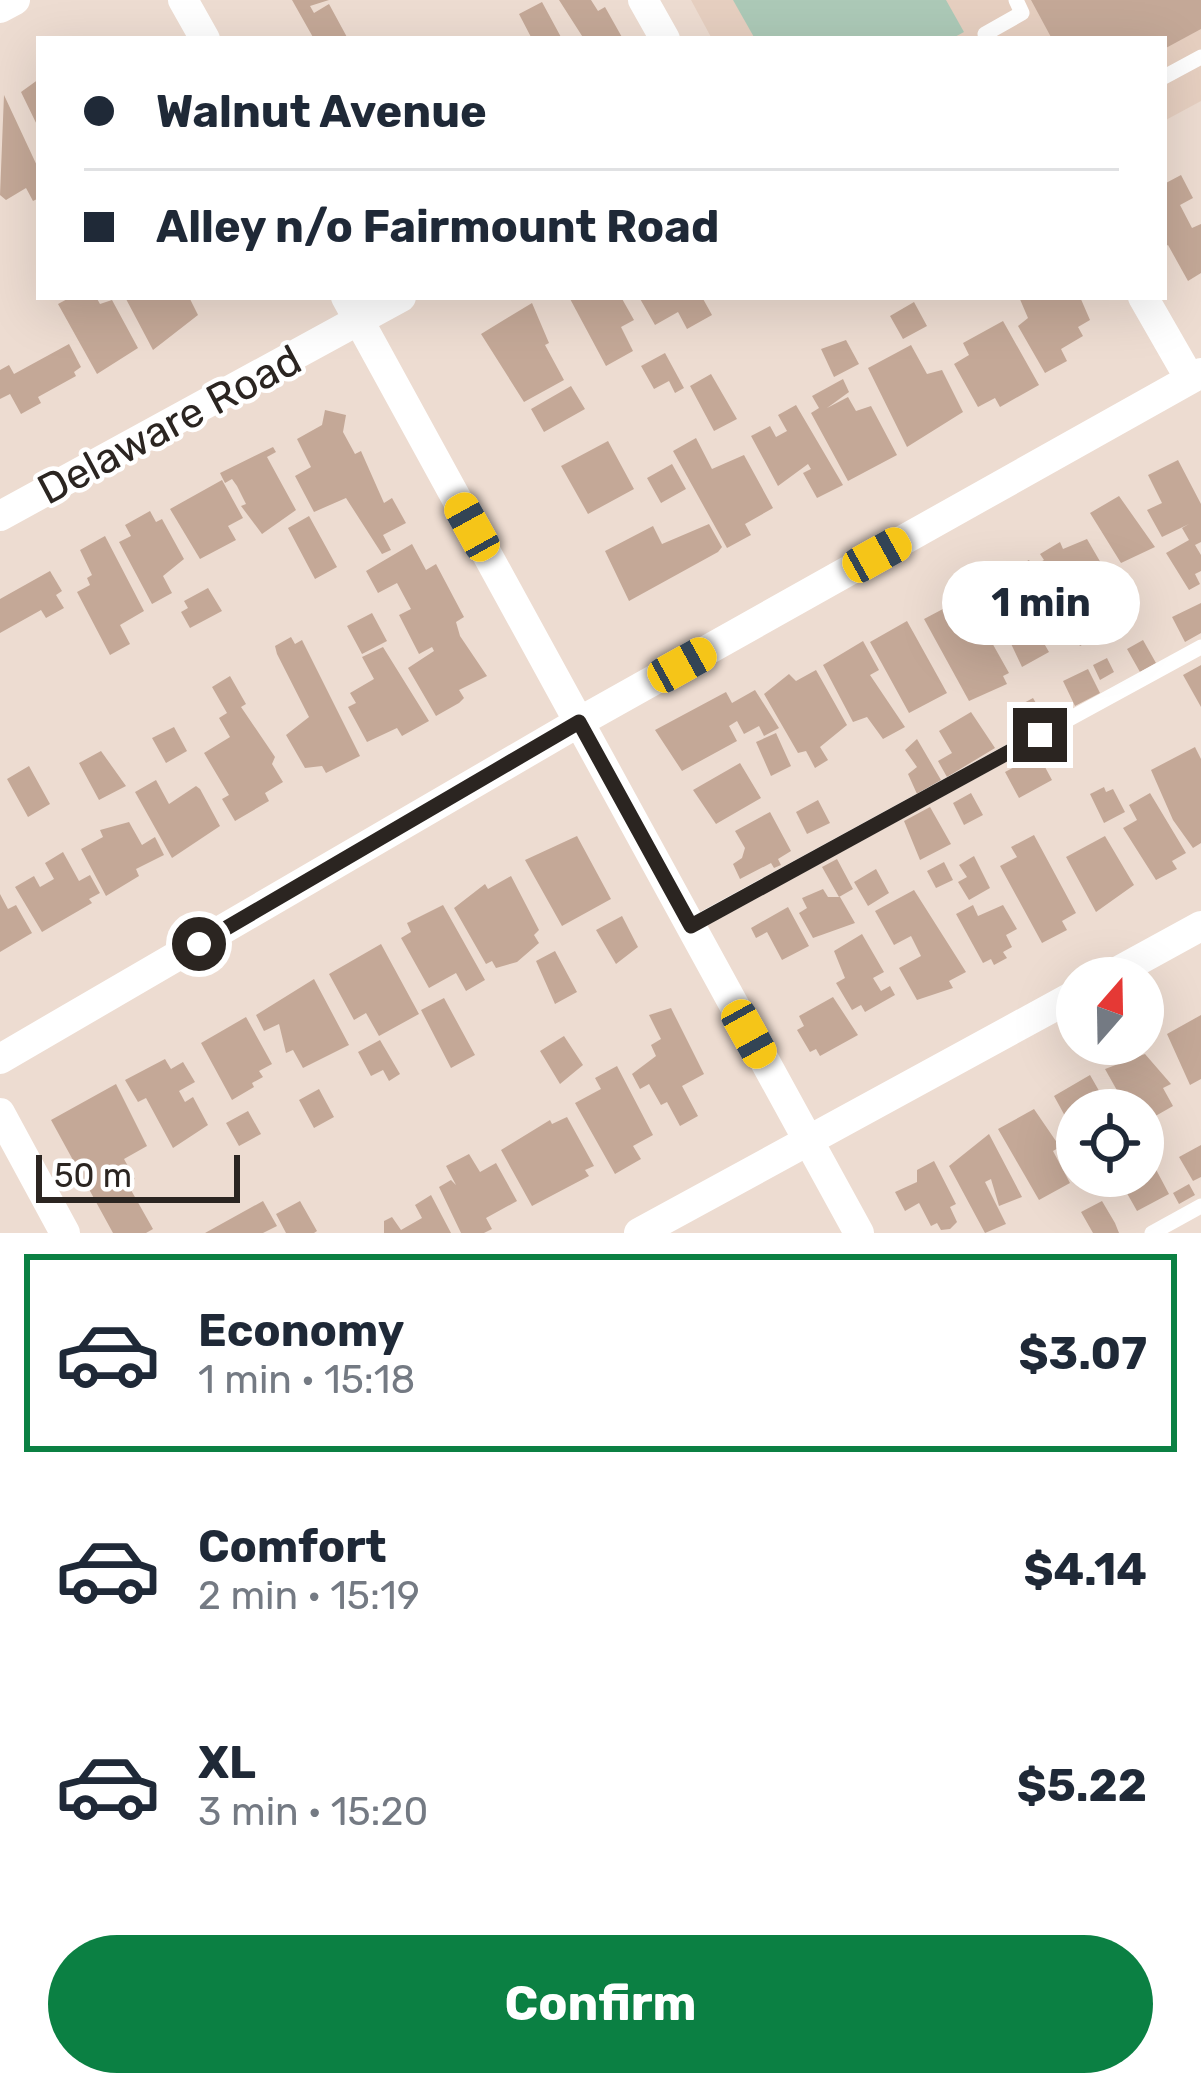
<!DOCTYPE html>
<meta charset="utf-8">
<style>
:root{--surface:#fff;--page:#f6f6f7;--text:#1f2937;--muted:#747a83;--line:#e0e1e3;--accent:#0b8043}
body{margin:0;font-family:Rubik,sans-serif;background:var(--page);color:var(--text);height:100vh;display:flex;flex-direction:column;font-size:45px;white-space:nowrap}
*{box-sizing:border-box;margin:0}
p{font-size:39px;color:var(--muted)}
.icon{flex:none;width:66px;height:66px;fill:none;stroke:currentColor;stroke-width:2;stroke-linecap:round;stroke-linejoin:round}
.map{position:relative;height:1233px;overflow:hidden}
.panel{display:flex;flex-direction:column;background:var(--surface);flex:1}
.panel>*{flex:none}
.banner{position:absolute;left:36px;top:36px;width:1131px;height:264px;border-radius:0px;box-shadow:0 12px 48px #0002;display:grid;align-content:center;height:264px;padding:0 48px;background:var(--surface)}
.needle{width:78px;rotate:20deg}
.tools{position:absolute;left:1056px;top:957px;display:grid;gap:24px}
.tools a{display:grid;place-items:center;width:108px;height:108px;border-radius:50%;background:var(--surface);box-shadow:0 12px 48px #0002;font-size:60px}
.scale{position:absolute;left:36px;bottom:30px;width:204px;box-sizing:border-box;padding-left:12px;border:6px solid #2b2521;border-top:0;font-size:33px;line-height:42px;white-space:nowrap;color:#2b2521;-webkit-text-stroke:9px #fff;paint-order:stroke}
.end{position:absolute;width:54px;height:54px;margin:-27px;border:15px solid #2b2521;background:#fff;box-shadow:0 0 0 6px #fff}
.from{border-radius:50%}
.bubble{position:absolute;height:84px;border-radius:42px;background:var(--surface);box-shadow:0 12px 48px #0002;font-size:39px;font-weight:700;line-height:84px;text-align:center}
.car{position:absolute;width:36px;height:72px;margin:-36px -18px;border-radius:15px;box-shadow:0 0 9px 3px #0007;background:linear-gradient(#f5c518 24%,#345 0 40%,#f5c518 0 76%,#345 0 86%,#f5c518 0)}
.banner b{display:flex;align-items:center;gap:42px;height:114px;font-size:45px}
.banner b+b{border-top:3px solid var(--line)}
.banner i{width:30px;height:30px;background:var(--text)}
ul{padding:21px 0 0;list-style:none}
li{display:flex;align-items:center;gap:36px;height:198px;margin:0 24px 18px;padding:0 24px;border:6px solid transparent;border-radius:0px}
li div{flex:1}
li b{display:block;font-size:45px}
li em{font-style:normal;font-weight:700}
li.on{border-color:var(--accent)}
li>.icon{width:108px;height:108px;stroke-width:1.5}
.cta{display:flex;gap:24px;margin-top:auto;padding:24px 48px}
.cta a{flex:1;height:138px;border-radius:72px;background:var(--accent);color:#fff;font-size:48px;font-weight:700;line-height:138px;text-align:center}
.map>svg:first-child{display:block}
.built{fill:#e6cfc0}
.green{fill:#acc9b7}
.building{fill:#c4a897}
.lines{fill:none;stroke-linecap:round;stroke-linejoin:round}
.lane{stroke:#fff;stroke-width:15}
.street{stroke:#fff;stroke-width:30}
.route{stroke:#2b2521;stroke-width:15}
.labels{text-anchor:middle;stroke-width:9;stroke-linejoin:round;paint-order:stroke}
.street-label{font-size:42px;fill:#2b2521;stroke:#fff}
</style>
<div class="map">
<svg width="1201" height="1233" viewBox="0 0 1201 1233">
<rect width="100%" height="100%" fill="#eddcd1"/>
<path class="built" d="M691,0h510v101l-37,20v-82h-452z"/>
<path class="green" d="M733,0h213l18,32 -13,7h-196z"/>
<path class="building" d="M292,0h37l-19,6 4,7 15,-9 19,35h-34z
M559,0h32l7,11 7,-4 18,32h-39z
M1031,0h170v29l-37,20v-10h-112z
M542,2l20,37h-30l-13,-25z
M39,79v50l-18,-37z
M4,95l35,75v28l-6,3 -7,-13 -20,12 -6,-5z
M1181,175l12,23 -13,7 12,23 9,-4v49l-13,8 -20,-36 -4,2v-63z
M71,297h25l4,7 12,-4 26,48 -41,26 -39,-70z
M157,297h32l9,18 -45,35 -27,-51z
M569,297h52l13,23 -13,7 12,24 -27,15z
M639,297h63l10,18 -25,14 -9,-17 -23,13z
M1019,297h61l10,23 -12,7 5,9 -22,13 6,12 -22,12 -27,-47 10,-8z
M914,302l13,24 -24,13 -13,-23z
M532,303l17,40 -4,2 19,35 -40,22 -43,-68z
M1003,321l36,64 -39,22 -5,-9 -17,9 -24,-43 15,-9 -6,-12z
M846,340l13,24 -25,13 -13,-28z
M69,344l12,23 -7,5 2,4 -38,21 3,6 -20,11 -11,-20 -10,5v-29l9,-5 5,9z
M911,345l16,29 15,-4 21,42 -56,35 -39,-79z
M665,353l19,35 -9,5 -6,-12 -15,8 -13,-23z
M711,374l26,45 -23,12 -24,-45z
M843,379l6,13 -22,16 21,-11 8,14 15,-5 26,49 -49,26 -37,-68 8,-5 -7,-12z
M571,386l14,23 -41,23 -13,-23z
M796,405l47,80 -26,13 -14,-25 8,-4 -3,-5 -30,22 -27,-50 19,-10 6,11 11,-6 -9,-16z
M325,410l21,5 -3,17 12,22 6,-3 23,52 8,-5 14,25 -23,12 8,15 -9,4 -36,-56 -32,14 -19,-36 16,-9 -14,-28 25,-14z
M696,438l16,31 32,-14 29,53 -28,16 6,11 -24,13 -54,-97z
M608,441l26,48 -46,25 -27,-48z
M273,447l3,5 -9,5 29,53 -34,24 -21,-28 5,-2 -9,-18 -5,-7 -7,4 -5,-10z
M1178,460l23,44v38l-6,3 6,10v16l-6,3 5,10 -11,6 -23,-37 23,-13 -7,-12 7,-4 -27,13 -15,-27 15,-7 -14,-28z
M672,464l14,25 -25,14 -14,-25z
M222,480l21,38 -15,8 8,14 -36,19 -30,-50z
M1119,496l36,51 -34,16 -31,-50z
M150,511l6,11 6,-3 22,40 -21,17 9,17 -20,11 -33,-62 12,-6 -6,-11z
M309,516l28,51 -22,12 -27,-51z
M709,524l13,23 -4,5 -89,49 -24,-50 48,-25 9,18z
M105,536l39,75 -24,14 10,19 -20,11 -33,-63 13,-7 -3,-7 5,-3 -12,-25z
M1087,539l18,31 -14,7 27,47 -38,22 -45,-81 9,-5 -4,-6 20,-12 3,7z
M412,544l14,26 10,-6 28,53 -8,5 4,14 27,40 -28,14 5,8 -5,5 -23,13 -28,-48 26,-17 -2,-4 -13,7 -20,-39 12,-6 -14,-26 -19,10 -12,-22z
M1029,560l5,9 -10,5 24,44 -14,8 15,26 -27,15 -35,-74 13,-8 -4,-7z
M50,571l12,20 -6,4 8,13 -18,10 -5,-8 -41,23v-34z
M208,588l14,23 -32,17 -9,-16 7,-4 -4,-7z
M975,592l10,19 -8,5 32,57 -6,3 4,8 -38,17 -45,-82z
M1201,603v30l-16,9 -13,-25z
M372,613l15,28 -25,13 -15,-28z
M907,621l40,72 -38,20 -39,-71z
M291,637l4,7 7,-4 58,116 -34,17 -4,-7 -17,2 -19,-33 23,-18 -32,-63 -2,-8z
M1143,640l13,23 -16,9 -13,-23z
M863,641l16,29 -9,5 35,52 -22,12 -16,-22 -14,5 -30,-57z
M383,647l46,74 -27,15 -5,-8 -30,14 -19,-35 8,-4 -6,-10 24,-14 -12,-22z
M1107,658l7,14 -14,8 -7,-15z
M1201,665v42l-18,-32z
M1088,669l12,24 -25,13 -12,-25z
M816,670l31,55 -27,22 8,13 -13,8 -9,-17 -8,2 -34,-59 25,-20 7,7z
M230,676l16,28 -5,3 34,50 -3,7 11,18 -18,11 4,8 -34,20 -13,-22 7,-4 -25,-42 26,-16 -11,-19 8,-5 -15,-26z
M755,690l24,38 -15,8 -5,-10 -15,8 -7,-13 -8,5 8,15 -55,30 -27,-41 71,-38 6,11z
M1033,698l14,24 -25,13 -13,-24z
M971,712l24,36 -48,29 -9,-16 14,-8 -13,-22z
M174,727l13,24 -21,12 -14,-25z
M776,733l15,33 -20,10 -15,-34z
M917,739l24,41 -24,14 -9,-20 9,-7 -12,-17z
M1195,747l6,12v84l-8,5 -20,-28 -22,-50z
M101,751l25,35 -27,14 -20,-37z
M1038,754l14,26 -33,18 -14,-26z
M740,763l21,35 -45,26 -23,-34z
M29,766l21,38 -22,13 -21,-38z
M156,780l13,24 27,-18 4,3 20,37 -48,32 -37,-66z
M1104,787l2,5 7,-3 12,23 -21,11 -14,-29z
M971,793l12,22 -19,10 -11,-22z
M1150,793l36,60 -14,8 5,8 -21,11 -33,-52 14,-8 -8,-15z
M818,800l12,23 -23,11 -11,-22z
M930,807l21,37 -31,16 -16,-39z
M770,812l21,39 -13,8 3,6 -7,3 -3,-5 -31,16 -7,-15 9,-6 3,-10 -10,-17z
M129,822l13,23 13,-8 9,18 -28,14 3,7 -33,20 -25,-47 22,-12 -3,-7z
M1034,835l42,78 -14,8 5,9 -25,13 -42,-77 17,-9 -6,-10z
M577,836l34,63 -49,27 -37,-66z
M1105,836l29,49 -38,27 -30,-55z
M63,852l16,29 11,-6 10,18 -11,6 3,4 -50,29 -27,-45 19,-11 6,11 14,-8 -9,-16z
M974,856l16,32 -21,12 -11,-18 9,-5 -8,-12z
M837,859l16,30 -14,8 -17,-30z
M944,862l9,18 -17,8 -9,-17z
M876,869l13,24 -21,13 -14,-24z
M511,876l28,54 -5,5 5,8 -22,19 -21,6 -4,-7 -6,3 -32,-56 31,-24 3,5z
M823,889l5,8h12l15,26 -42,15 -14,-25 8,-5 -5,-10z
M914,890l52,82 -17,9 4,7 -36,12 -18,-32 22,-12 -10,-20 -17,9 -19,-34z
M0,894l8,15 8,-4 16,28 -32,19z
M443,905l42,75 -19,11 -10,-18 -27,15 -28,-50 10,-6 -4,-9z
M973,905l5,11 25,-11 14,24 -11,6 6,12 -9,5 4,6 -13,7 -3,-6 -8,4 -27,-49z
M788,907l21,39 -27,14 -15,-28 -11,6 -5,-10z
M622,916l16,31 -22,17 -20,-34z
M862,934l22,38 -11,6 8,13 9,-5 5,9 -30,17 -4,-7 -9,5 -16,-27 9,-5 -11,-27z
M381,944l38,70 -40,22 -13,-23 -12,7 -25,-46z
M555,951l22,41 -22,12 -19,-43z
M314,979l35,66 -46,23 -10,-18 -7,3 -7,-29 -15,7 -8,-16z
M833,997l25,38 -38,21 -4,-7 -6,3 -13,-22 7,-4 -5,-10z
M444,998l31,57 -24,13 -30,-58z
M671,1008l33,66 -22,12 16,30 -18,10 -13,-24 -6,3 -12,-21 -9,5 -8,-15 24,-18 -5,-11 10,-6 -12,-24z
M1201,1015v64l-11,6 -23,-51z
M246,1017l26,47 -13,7 4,6 -11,6 2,4 -22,13 -31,-57z
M564,1036l19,29 -23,19 -20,-33z
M380,1040l20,34 -11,7 -6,-11 -12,6 -13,-24z
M1145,1054l26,30 -8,4 10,18 -21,12 7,11 -16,8v-27h-15l-23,-41z
M165,1059l6,10 12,-7 12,20 -16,9 6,11 8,-5 15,28 -35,23 -27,-50 -8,4 -13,-22z
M617,1066l36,69 -20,11 8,13 -26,15 -40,-71 26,-14 -6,-11z
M1090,1075l20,35h-33v28l-23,-42z
M116,1084l31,62 -23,13 11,20 -8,4 26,46 -7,4h-33l-62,-113z
M319,1089l15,28 -20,11 -15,-28z
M1034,1109l26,38 -7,4 17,32 -31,17 -41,-71z
M248,1111l13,23 -22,12 -13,-23z
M567,1117l27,49 -9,4 4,6 -57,30 -31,-56 49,-30 2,4z
M989,1134l33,63 -23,9 -8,-27 -6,3 21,42 -21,9 -36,-67z
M1143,1145l26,49 -32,17 -13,-23 9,-5 -4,-7h14z
M1201,1145v32l-8,4 -14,-24z
M469,1154l11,18 16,-9 21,38 -31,17 6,11 -8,4h-23l-22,-46 12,-7 5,5 -10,-19z
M934,1161l22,43 -6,3 7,15 -7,7 -9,1 -4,-7 -6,3 -12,-23 -14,8 -10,-19 22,-10v-12z
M1189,1184l6,11 -16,9 -6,-11z
M431,1195l20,38h-67v-12l8,-4 9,13 21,-12 -7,-13z
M263,1201l14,25 -14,7h-58z
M300,1201l17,30 -3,2h-28l-10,-19z
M1102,1201l13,22 4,10h-26l-12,-21z"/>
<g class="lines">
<path class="lane" d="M988,39l-3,-5 37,-21 -6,-13
M1164,77l37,-20
M690,926l511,-279
M1152,1233l49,-27"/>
<path class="street" d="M183,0l22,39
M643,0l22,39
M0,8l15,-8
M346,297l513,936
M1143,297l47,82
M0,516l401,-219
M1106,978l95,-52
M0,1059l579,-337 622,-349
M0,1113l65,120
M639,1233l438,-239"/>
</g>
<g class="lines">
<path class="route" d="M199,944l380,-222 112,204 349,-191"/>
</g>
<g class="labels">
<g class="street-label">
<text transform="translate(169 424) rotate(-28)" y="15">Delaware Road</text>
</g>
</g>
</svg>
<div class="tools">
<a><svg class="needle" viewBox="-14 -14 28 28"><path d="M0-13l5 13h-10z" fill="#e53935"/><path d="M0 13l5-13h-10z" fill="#747a83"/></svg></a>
<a><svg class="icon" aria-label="locate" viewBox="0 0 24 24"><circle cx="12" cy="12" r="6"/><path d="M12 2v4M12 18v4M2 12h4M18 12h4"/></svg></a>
</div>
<div class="scale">50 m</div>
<i class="end from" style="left:199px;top:944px"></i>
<i class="end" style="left:1040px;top:735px"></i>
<div class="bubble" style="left:942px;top:561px;width:198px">1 min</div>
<i class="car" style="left:472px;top:527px;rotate:331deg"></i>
<i class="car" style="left:877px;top:555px;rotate:61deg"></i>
<i class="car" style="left:682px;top:665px;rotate:61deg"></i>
<i class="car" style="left:749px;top:1034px;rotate:151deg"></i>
<div class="banner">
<b><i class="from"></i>Walnut Avenue</b>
<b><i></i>Alley n/o Fairmount Road</b>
</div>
</div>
<section class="panel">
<ul>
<li class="on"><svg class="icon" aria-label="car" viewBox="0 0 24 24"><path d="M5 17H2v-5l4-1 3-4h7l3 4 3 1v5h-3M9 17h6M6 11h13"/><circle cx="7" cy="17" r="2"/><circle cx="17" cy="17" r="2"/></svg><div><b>Economy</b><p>1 min · 15:18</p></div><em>$3.07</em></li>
<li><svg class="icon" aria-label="car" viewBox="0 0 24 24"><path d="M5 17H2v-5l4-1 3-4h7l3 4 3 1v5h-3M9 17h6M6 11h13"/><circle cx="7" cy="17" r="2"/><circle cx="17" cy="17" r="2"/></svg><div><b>Comfort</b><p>2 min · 15:19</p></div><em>$4.14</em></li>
<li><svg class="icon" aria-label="car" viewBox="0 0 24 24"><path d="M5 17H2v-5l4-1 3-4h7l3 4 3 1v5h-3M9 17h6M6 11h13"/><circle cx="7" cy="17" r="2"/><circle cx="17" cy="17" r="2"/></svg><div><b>XL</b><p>3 min · 15:20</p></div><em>$5.22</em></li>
</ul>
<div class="cta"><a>Confirm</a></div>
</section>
